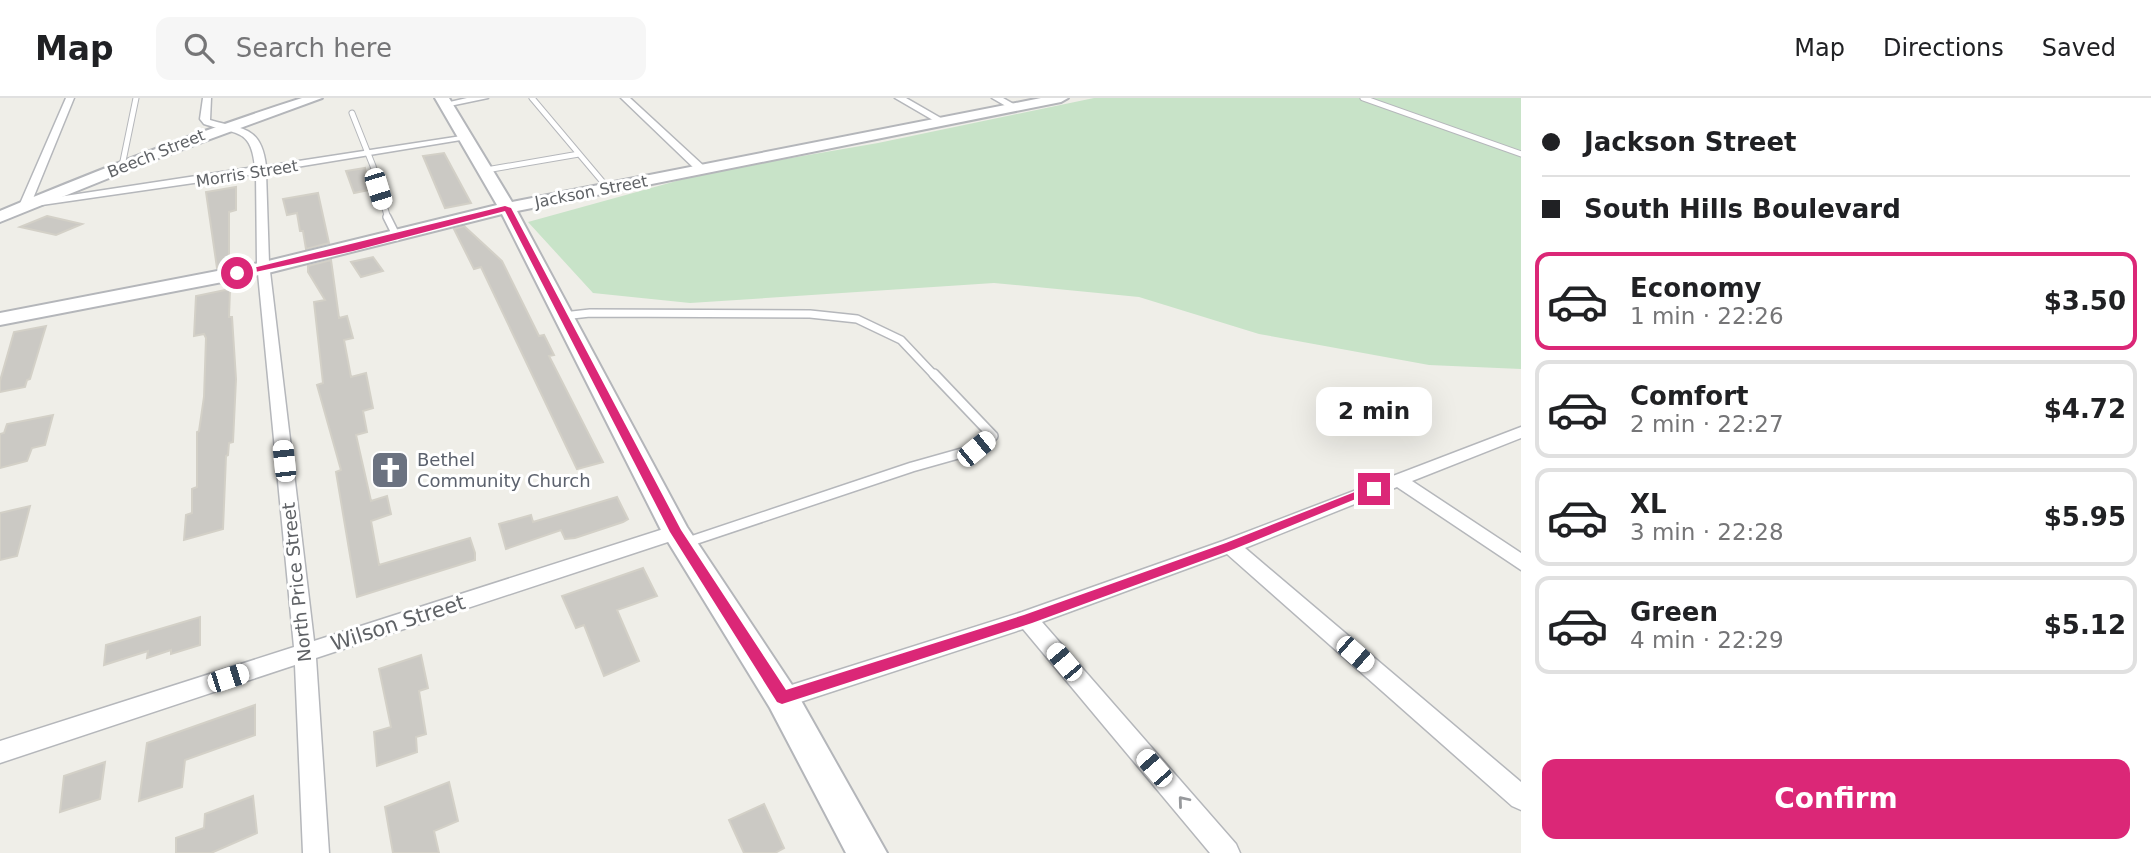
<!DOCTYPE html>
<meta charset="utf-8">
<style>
:root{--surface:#fff;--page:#f6f6f6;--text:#202124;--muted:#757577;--line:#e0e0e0;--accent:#db2777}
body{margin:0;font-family:"DejaVu Sans",sans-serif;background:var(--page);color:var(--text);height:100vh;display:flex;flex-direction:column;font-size:26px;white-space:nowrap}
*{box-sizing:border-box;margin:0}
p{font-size:23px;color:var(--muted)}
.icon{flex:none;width:38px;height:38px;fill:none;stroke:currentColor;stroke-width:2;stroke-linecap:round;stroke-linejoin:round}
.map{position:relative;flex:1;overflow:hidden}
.panel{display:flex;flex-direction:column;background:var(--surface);width:630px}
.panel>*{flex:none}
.banner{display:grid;align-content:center;height:154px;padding:0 21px;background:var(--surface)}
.end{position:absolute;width:32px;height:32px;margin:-16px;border:9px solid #db2777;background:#fff;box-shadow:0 0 0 4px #fff}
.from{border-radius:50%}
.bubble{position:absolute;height:49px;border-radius:14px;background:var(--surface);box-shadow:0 7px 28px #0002;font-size:23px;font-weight:700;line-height:49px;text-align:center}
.car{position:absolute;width:21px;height:42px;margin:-21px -10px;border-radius:9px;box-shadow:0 0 5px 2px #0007;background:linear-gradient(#fff 24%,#345 0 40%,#fff 0 76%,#345 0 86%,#fff 0)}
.banner b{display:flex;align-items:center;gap:24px;height:66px;font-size:26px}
.banner b+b{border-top:2px solid var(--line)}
.banner i{width:18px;height:18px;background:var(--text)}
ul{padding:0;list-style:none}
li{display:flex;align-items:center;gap:21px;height:98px;margin:0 14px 10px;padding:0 7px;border:4px solid var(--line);border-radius:14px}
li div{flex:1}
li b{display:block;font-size:26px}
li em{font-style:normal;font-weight:700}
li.active{border-color:var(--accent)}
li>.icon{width:63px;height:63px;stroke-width:1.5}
.action{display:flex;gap:14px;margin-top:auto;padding:14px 21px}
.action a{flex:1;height:80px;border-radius:14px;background:var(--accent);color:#fff;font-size:28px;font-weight:700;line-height:80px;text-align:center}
header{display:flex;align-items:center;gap:42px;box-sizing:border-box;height:98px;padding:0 35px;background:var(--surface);border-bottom:2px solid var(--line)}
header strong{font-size:33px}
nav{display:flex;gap:38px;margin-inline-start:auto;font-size:24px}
.search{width:490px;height:63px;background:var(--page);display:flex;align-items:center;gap:18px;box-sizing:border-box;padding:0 24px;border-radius:14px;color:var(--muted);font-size:26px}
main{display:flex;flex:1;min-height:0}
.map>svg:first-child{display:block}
.green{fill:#c8e3c8}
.building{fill:#cbc9c4;stroke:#d3d0c7;stroke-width:2}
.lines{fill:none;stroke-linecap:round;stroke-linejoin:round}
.lane-far2-casing{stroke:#b5b7bb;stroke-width:7}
.lane-far1-casing{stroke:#b5b7bb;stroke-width:10}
.lane-casing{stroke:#b5b7bb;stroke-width:12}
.street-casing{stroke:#b5b7bb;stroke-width:3}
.secondary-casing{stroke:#b4b6ba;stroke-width:4}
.lane-far2{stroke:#fff;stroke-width:5}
.lane-far1{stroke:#fff;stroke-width:7}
.lane{stroke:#fff;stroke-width:9}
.street{fill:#fff;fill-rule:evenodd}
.secondary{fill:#fff;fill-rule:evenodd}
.oneway{stroke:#97999c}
.route{fill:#db2777}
.labels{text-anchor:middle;stroke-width:6;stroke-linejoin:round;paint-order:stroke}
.far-street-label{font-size:16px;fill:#5f6266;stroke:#fff}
.worship-label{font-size:18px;fill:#5b616d;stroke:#fff;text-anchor:start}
.street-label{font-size:18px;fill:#5f6266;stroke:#fff}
.near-street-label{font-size:21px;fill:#5f6266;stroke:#fff}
</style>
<header>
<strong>Map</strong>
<div class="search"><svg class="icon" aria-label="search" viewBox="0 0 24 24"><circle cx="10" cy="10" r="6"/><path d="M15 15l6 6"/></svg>Search here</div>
<nav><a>Map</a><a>Directions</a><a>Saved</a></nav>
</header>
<main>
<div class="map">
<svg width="1521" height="755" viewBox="0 0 1521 755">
<rect width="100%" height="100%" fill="#efeee8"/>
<path class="green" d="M1094,0h427v271l-92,-4 -170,-31 -120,-37 -145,-14 -304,20 -97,-10 -65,-71 181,-50 169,-29z"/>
<path class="building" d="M444,55l27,50 -26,5 -22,-52z
M365,70l4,22 -15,3 -8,-22z
M236,89v23l-7,2v54l-12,2 -11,-76z
M318,95l11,50 -23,6 -3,-18h-3l-3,-18 -10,2 -4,-16z
M47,118l35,8 -26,11 -36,-8z
M464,128l38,35 37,75 5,-1 10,20 -5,1 54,106 -26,7 -96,-202 -7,2 -20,-40z
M373,159l10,14 -22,6 -10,-15z
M331,162l8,58 8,-2 6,22 -9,2 7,37 15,-4 7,35 -10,3 4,21 -11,3 15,66 16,-5 4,18 -20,7 8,44 91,-27 5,15v7l-118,37 -21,-125 5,-2 -24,-85 6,-2 -9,-81 11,-2 -17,-28v-6z
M230,191l-1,28h3l4,62 -3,63 -4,1 -1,12 -2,1 -3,73 -39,11 2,-25 6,-2v-24l5,-2v-55l2,-1 5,-34 2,-59 -2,-4 -10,2 2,-40z
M46,228l-16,53 -3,1 -2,7 -25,5v-11l14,-49z
M53,317l-8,30 -13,3 -5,13 -27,7v-34l4,-1 3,-9z
M617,399l11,22 -5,3 -48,16 -10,1 -4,-9 -55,19 -7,-25 32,-9 2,7z
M30,408l-13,50 -17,4v-47z
M643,470l14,28 -40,14 22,51 -35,15 -20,-51 -8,3 -14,-32z
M200,519v28l-29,9v-4l-24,8 1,-7 -44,14 2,-20z
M421,557l7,33 -9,3 7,43 -10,3 1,15 -40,14 -3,-34 17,-5 -12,-58z
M255,607v30l-70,25 -3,27 -43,14 8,-58z
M105,664l-5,37 -40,13 4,-36z
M449,684l9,39 -24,10 5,22h-46l-8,-46z
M253,698l4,37 -46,20h-35v-15l28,-10 1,-14z
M764,706l20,44 -9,5h-31l-15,-33z"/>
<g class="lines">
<defs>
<path id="lane-far2" d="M532,0l75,89
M1363,0l158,56
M352,15l21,53 15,53
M122,68l14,-68
M486,72l93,-16"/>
<path id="lane-far1" d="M387,119l10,20
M563,218l27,-3 220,1 47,5 44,21 34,36"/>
<path id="lane" d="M685,445l227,-76 64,-18 17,-13 -59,-62"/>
<path id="street" d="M66,0h8l-42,103 223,-34c-4,-39 -18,-32 -51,-43l-4,-5 3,-21h8l-1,22c34,10 51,6 56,46l202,-31 5,3 -207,34 3,91 45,378 362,-116 7,2 2,5 -2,5 -367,121 13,195h-26l-8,-188 -295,98v-22l294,-94 -37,-384 -1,-89 -235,34 -2,-2z
M467,0h21l-43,9 -4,-3z
M621,0h9l75,69v4h-8z
M895,0h11l40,23 -8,2z
M992,0h11l16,9 -8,2z
M1521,329v11l-109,43 109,72v17l-124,-83 -152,61 276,234v28l-9,-4 -285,-252 -185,68 194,222 4,9h-30l-187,-224 -241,79 -8,-3 -3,-7 3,-7 8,-3 240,-76 201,-71z"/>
<path id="secondary" d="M302,0h20l-161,59 -161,65v-11c99,-42 199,-80 302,-113z
M435,0h14l63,104 529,-104h27l-7,4 -544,109 170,316 107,161 93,165h-41l-76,-145 -108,-176 -160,-318 -238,60 -264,51v-12l264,-51 233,-57z"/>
</defs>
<use href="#lane-far2" class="lane-far2-casing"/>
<use href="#lane-far1" class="lane-far1-casing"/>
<use href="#lane" class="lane-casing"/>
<use href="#street" class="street-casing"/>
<use href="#secondary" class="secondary-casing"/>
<use href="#lane-far2" class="lane-far2"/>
<use href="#lane-far1" class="lane-far1"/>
<use href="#lane" class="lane"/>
<use href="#street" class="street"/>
<use href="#secondary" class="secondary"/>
</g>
<defs><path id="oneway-chevron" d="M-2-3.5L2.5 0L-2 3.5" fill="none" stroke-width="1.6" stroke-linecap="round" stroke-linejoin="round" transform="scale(1.75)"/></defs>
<use class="oneway" href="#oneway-chevron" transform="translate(1183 703) rotate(-130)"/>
<path class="route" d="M505,108l6,2 170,322 105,160 238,-75 202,-72 144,-57 4,-1 6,4 -146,60 -202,74 -250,81 -5,-2 -107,-170 -165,-321 -152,40 -116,25 -4,-3z"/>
<defs>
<symbol id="church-square" viewBox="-11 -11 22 22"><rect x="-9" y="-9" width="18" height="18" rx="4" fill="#6b7280" stroke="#fff"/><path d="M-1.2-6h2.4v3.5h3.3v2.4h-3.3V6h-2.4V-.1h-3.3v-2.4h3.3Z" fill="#fff"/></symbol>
</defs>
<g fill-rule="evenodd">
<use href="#church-square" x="368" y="350" width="44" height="44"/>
</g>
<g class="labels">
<g class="far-street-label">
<text transform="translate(156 55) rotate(-22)" y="6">Beech Street</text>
<text transform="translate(247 75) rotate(-9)" y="6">Morris Street</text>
<text transform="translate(591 93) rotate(-11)" y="6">Jackson Street</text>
</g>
<g class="worship-label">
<text x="417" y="368">Bethel<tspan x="417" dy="21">Community Church</tspan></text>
</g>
<g class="street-label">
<text transform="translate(297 484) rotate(-96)" y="6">North Price Street</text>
</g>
<g class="near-street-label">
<text transform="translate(398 525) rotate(-18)" y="7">Wilson Street</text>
</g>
</g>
</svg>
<i class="end from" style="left:237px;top:175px"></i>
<i class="end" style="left:1374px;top:391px"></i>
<div class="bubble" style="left:1316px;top:289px;width:116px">2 min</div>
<i class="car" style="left:378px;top:91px;rotate:163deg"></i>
<i class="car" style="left:976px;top:351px;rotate:51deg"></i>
<i class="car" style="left:284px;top:363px;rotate:354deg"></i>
<i class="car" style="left:1355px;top:556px;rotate:131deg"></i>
<i class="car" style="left:1064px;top:564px;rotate:320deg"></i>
<i class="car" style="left:228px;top:580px;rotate:72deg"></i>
<i class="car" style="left:1154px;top:670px;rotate:319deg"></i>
</div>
<section class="panel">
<div class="banner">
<b><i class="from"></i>Jackson Street</b>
<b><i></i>South Hills Boulevard</b>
</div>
<ul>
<li class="active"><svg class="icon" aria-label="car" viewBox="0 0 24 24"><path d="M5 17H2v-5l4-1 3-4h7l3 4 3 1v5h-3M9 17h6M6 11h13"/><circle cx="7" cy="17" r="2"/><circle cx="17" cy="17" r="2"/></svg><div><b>Economy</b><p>1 min · 22:26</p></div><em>$3.50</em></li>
<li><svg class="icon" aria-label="car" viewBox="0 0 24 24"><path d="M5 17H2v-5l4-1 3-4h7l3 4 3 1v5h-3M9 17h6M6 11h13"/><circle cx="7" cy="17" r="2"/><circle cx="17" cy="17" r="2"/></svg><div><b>Comfort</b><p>2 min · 22:27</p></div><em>$4.72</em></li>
<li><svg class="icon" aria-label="car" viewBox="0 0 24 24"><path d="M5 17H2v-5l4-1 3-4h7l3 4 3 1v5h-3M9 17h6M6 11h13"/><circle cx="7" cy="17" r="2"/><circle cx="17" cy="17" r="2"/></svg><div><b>XL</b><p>3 min · 22:28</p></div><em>$5.95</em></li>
<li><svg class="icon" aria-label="car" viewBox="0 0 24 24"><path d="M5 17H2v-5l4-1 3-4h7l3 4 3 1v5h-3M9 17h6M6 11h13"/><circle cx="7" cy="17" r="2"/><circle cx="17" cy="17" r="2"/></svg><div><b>Green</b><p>4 min · 22:29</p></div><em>$5.12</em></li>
</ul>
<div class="action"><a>Confirm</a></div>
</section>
</main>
